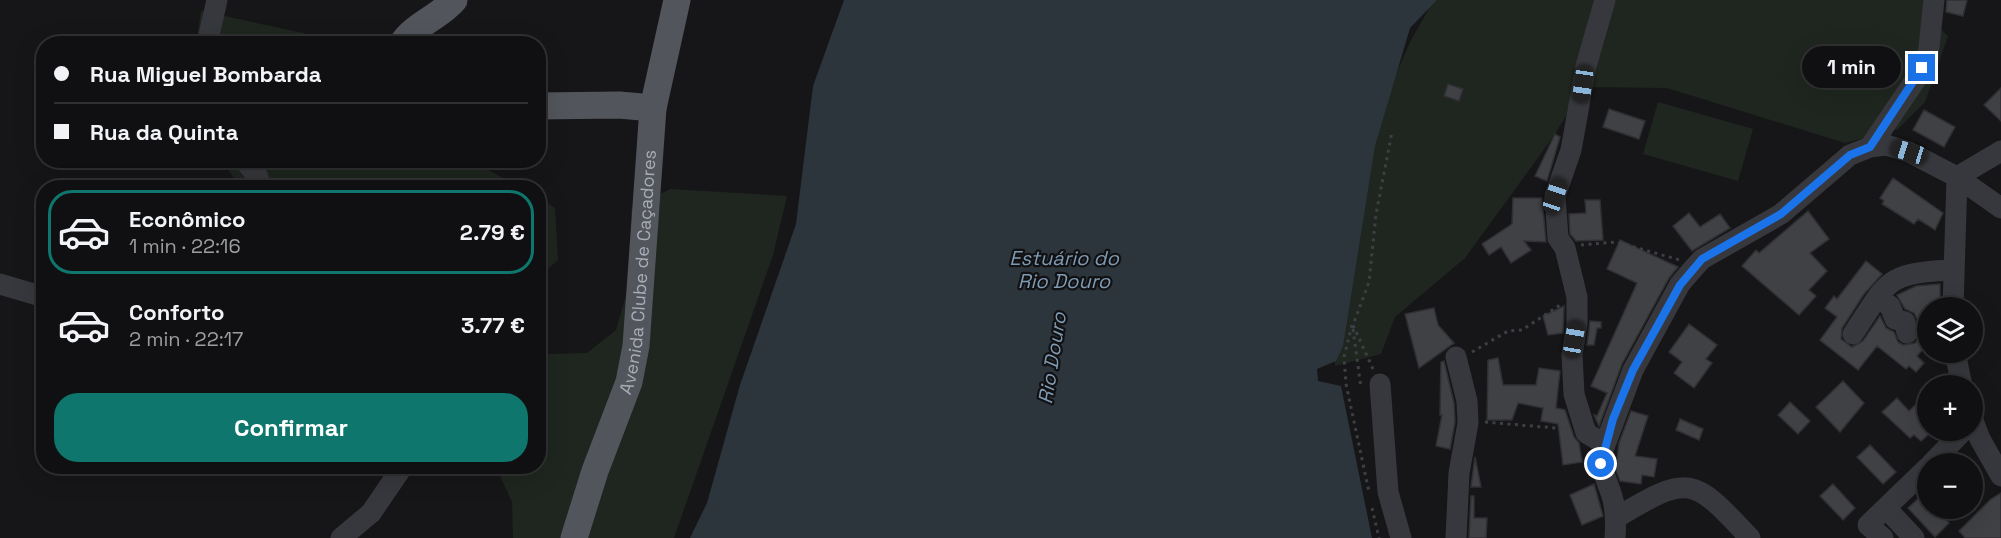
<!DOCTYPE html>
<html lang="pt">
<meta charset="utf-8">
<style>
:root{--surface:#101012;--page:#19191b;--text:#f1f3f6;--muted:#9c9d9f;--line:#303032;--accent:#0f766e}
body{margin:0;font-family:"Space Grotesk",sans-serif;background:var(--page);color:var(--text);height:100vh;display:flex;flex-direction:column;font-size:22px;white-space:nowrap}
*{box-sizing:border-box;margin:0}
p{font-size:20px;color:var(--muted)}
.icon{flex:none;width:33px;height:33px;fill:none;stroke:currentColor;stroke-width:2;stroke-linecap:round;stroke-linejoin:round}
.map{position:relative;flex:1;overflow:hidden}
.side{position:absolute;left:36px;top:180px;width:510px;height:294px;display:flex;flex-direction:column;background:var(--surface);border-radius:24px;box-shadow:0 6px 24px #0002,0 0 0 2px var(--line)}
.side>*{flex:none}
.guide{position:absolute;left:36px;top:36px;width:510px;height:132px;border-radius:24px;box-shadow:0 6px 24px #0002,0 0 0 2px var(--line);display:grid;align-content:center;height:132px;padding:0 18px;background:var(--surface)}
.fabs{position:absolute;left:1917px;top:297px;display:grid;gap:12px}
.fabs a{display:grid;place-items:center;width:66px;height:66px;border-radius:50%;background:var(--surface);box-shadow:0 6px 24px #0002,0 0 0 2px var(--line);font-size:30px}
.end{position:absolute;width:27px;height:27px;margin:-14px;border:8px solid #1a73e8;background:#fff;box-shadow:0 0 0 3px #fff}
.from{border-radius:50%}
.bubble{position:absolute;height:42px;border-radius:21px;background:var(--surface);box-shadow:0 6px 24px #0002,0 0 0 2px var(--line);font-size:20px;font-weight:700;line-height:42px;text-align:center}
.car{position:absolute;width:18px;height:36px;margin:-18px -9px;border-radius:8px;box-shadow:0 0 4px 2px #0007;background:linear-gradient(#222 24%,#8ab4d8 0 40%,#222 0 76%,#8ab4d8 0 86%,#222 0)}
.guide b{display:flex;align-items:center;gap:21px;height:57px;font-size:22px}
.guide b+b{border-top:2px solid var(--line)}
.guide i{width:15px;height:15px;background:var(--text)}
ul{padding:10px 0 0;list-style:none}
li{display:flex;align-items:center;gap:18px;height:84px;margin:0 12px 9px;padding:0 6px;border:3px solid transparent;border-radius:24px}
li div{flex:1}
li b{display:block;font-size:22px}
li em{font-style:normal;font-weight:700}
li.active{border-color:var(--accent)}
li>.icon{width:54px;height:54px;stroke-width:1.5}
.button{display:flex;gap:12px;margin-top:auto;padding:12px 18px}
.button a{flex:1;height:69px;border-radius:24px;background:var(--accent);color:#fff;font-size:24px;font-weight:700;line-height:69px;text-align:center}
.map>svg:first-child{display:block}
.green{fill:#1e261f}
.water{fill:#2c353c}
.building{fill:#404145;stroke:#303034;stroke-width:1.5}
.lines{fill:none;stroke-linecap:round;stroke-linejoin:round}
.path{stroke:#3d3f44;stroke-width:3;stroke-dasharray:3 4.5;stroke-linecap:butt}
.minor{stroke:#37383d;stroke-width:21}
.major{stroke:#53555c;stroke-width:27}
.route{stroke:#1a73e8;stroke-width:8}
.labels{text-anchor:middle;stroke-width:4.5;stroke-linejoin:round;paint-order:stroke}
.street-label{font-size:18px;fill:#a8adb8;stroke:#111113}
.water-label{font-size:20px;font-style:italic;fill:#7f9bb3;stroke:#111113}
</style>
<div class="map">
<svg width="2001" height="538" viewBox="0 0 2001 538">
<rect width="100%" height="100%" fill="#161618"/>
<path class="green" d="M1434,0h505l-8,20 17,16 -23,66 -27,27 -53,14 -178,-55 -83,-1 -31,50 -88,121 -70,59 -14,37 -46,12v-9l42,-259 12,-8 22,-50z
M201,11l102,22 23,10 -130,1z
M1658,102l95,27 -15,52 -95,-27z
M222,161h250l47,26h-279z
M670,189l117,7 -14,59 -99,283h-161l-1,-36 -16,-35 42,-1 1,-104 10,-8 38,-1 29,-23 20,-69 -5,-51z
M539,199l16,9 3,52 -19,17z"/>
<path class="water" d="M844,0h593l-27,28 -35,118 -32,200 -7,15 -19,8 1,12 23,5 31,152h-682l17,-35 33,-118 56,-161 17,-138z"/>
<path class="building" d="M1947,0h20l-4,16 -17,-4z
M1448,84l15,5 -4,12 -15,-5z
M2001,88v33l-17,-16z
M1609,109l36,12 -6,18 -36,-12z
M1924,110l31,17 -11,20 -31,-17z
M1555,134l5,3 -13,44 -12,-5z
M1893,178l50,35 -8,17 -17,-11 -4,5 -32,-20 2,-3 -4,-3z
M1513,198h29l4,44 -22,-1 7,9 -20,13 -10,-16 -12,8 -7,-11 30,-20z
M1585,200h15l3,40 -27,1 -6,-7 -1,-20 17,-1z
M1808,211l21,28 -19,14 17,18 -18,19 7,6 -17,19 -57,-49 14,-16 3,3z
M1689,213l11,14 20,-13 10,14 -38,23 -19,-25z
M1620,240l58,27 -9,11 -47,86 -23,62 -5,-11 3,1 10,-23 -16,-7 46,-103 -30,-14z
M1866,261l16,13 -18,20 -22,34 -1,11 11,8 11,-6 17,-25 6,12 8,4 4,10 5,3 12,-2 4,-6 -2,-18 -3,-6 -9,-4 -8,-14 19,-9 24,-2v23h-12v36l-11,13 7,7 -8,9 -7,-6 -3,3 -29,-23 -19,24 -38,-30 17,-23 -12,-9 9,-12 3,3z
M1564,306l-1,27 -15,2 -5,-19z
M1434,308l4,17 16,18 -35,25 -14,-54z
M1590,321l11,1v6h-4l-3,17h-7z
M1689,324l28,21 -11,14 6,4 -18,25 -20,-15 8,-11 -13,-10z
M1498,358l5,27h33l3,-17 21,3 -4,37 9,2 9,27 5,6 3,19 -19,3 -5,-41 -17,-3 2,-13 -25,-5 -6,17h-25l1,-60z
M1444,361l10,42 1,19 -5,27 -14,-3 6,-31h-2l1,-53z
M1843,381l21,22 -24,29 -24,-25z
M1928,393v42l-7,6 -7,-6 -4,3 -28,-26 15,-14 12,13z
M1790,402l20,19 -12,13 -20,-19z
M1631,411l17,5 -13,40 22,3 -3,18 -12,-2 -1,9 -21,-3 -4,-11 3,-27z
M1680,419l23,10 -4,11 -23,-10z
M1870,445l26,27 -13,12 -26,-27z
M1475,457l6,30h-10z
M1594,484l9,32 -21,9 -12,-30z
M1833,484l22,24 -12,12 -23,-24z
M1928,490v18h8l13,15 -14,14 -27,-29z
M2001,493v45h-36l-6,-7 32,-32z
M1471,496h3v22h13l-1,20h-17z"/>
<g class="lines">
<path class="path" d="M1581,245l35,-3 64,18
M1352,325l-8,32 2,27 23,108
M1353,329l8,59
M1472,352l36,-21 14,-1 38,-25
M1373,369l-20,-44 16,-43 7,-68 16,-82
M1485,422l83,7
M1372,508l7,30"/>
<path class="minor" d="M1605,0l-19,66 -15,84 -16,46 3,42 7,10 12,49v27l-5,31 2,39 12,39 19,11
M207,44l10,-44
M1870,147l46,-68 12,-23 6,-56
M244,160l14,17v11
M1957,177l44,-26
M0,284l44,13
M1878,298l12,8 5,13 10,3 2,11
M1953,308l4,-131
M1853,334c36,-54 32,-61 100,-64
M1955,352l7,34
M1380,384l8,108 13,46
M1972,418l8,21 21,37
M1931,464l33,-34
M1886,508l28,30
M1616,518c74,-45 77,-41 134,20
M341,538l30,-25 32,-47
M1456,538l3,-65 9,-50 -1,-22 -11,-44
M1615,538c1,-14 1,-29 -3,-42 -6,-18 -12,-27 -9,-46l30,-80 47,-86 12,-14 10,-11 79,-45 69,-59 20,-8 16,-2 23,7 48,25 44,31
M1883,538l-15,-13 60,-58"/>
<g class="major">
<path d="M402,44c13,-20 38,-27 52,-44"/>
<path d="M538,106l81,-1 34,3"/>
<path id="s1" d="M574,538l21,-67 34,-89 7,-36 17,-238 24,-108"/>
</g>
</g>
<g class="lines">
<path class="route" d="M1601,464l12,-45 20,-49 47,-85 22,-26 79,-45 69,-59 20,-8 52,-79"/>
</g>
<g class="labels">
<g class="street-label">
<text dy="6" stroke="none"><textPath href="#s1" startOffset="276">Avenida Clube de Caçadores</textPath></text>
</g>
<g class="water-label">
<text x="1064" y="265">Estuário do<tspan x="1064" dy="23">Rio Douro</tspan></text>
<text transform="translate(1052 358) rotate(-81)" y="7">Rio Douro</text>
</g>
</g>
</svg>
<div class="fabs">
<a><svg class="icon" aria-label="layers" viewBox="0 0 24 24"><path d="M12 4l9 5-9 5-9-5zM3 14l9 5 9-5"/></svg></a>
<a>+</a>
<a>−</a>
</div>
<i class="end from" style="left:1601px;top:464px"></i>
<i class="end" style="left:1922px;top:68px"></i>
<div class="bubble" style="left:1802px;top:46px;width:99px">1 min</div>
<i class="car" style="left:1583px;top:84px;rotate:188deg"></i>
<i class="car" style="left:1909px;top:152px;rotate:287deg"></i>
<i class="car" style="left:1555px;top:196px;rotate:19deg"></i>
<i class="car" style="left:1574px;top:339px;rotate:10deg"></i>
<div class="guide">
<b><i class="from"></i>Rua Miguel Bombarda</b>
<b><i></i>Rua da Quinta</b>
</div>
<section class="side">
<ul>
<li class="active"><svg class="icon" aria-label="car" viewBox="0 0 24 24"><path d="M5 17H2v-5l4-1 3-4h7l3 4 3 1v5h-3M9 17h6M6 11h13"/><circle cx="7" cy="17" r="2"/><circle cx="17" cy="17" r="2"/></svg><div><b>Econômico</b><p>1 min · 22:16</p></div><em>2.79 €</em></li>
<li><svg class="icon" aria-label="car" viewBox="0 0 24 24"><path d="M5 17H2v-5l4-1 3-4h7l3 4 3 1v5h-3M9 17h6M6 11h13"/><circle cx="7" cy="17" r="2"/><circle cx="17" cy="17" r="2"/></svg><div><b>Conforto</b><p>2 min · 22:17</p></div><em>3.77 €</em></li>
</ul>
<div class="button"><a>Confirmar</a></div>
</section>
</div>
